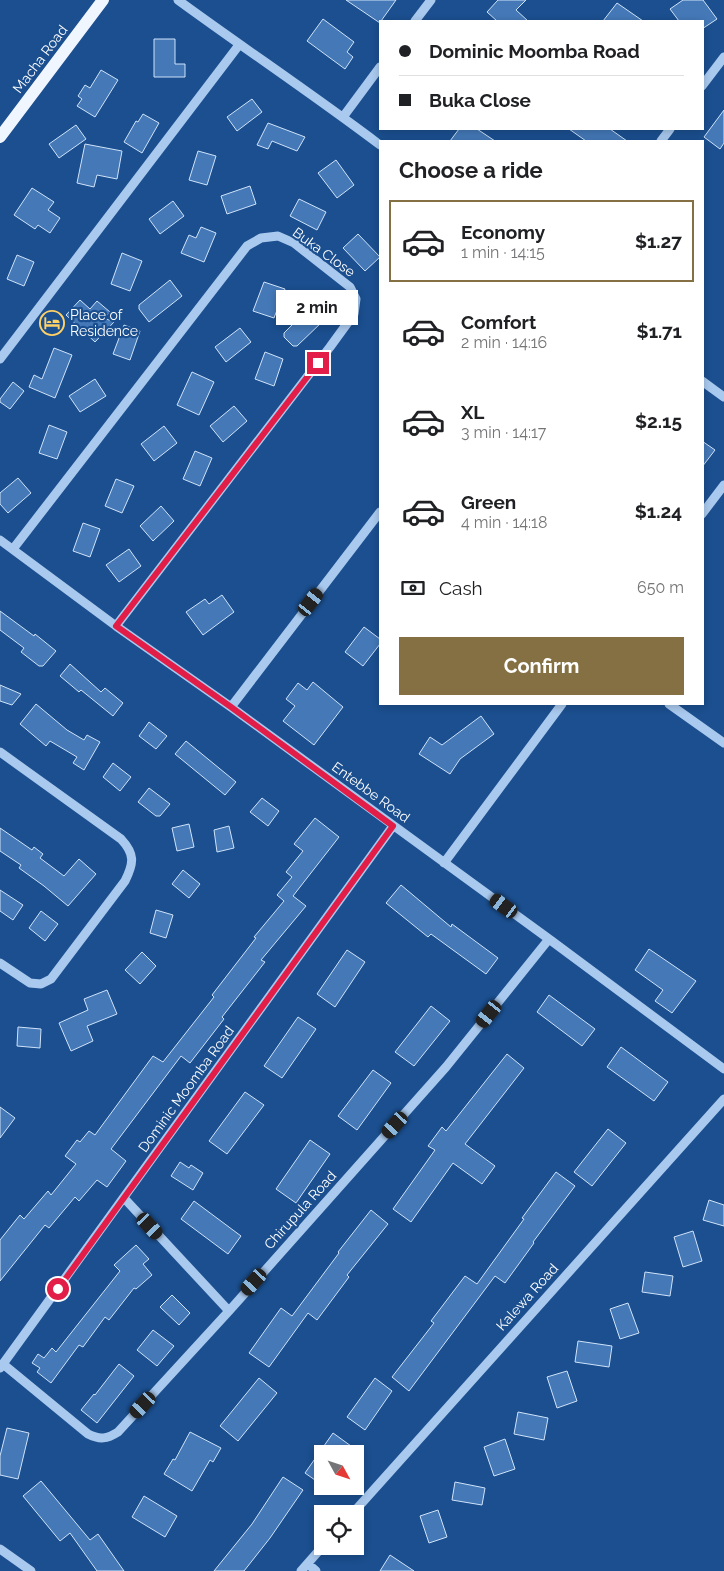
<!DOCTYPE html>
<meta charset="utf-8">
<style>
:root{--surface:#fff;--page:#f2f2f2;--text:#202124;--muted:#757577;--line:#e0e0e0;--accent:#847042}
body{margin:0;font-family:Raleway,sans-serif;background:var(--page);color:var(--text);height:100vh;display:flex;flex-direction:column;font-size:19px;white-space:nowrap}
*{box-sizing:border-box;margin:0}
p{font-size:16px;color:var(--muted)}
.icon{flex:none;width:28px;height:28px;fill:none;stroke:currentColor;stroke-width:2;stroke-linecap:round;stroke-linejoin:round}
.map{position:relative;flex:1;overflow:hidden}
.side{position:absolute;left:379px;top:140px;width:325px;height:565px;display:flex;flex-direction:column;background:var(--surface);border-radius:0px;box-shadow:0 2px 8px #0003}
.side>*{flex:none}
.top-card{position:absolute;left:379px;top:20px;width:325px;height:110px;border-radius:0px;box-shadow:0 2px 8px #0003;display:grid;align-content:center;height:110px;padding:0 20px;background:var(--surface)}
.needle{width:32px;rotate:130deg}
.controls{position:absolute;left:314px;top:1445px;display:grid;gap:10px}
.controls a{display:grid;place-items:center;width:50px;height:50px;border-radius:0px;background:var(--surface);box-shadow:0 2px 8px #0003;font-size:25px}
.end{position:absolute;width:22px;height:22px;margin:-11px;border:6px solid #e11d48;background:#fff;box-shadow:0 0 0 2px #fff}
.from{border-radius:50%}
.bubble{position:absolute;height:35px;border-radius:0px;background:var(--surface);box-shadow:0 2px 8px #0003;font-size:16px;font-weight:700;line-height:35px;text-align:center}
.car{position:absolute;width:15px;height:30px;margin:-15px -8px;border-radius:6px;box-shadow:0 0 4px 1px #0007;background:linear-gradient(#222 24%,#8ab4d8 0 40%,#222 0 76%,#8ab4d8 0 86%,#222 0)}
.top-card b{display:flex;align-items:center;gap:18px;height:48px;font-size:19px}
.top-card b+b{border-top:1px solid var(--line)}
.top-card i{width:12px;height:12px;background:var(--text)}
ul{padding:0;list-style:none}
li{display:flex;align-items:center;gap:15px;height:82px;margin:0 10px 8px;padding:0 10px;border:2px solid transparent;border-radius:0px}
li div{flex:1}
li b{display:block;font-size:19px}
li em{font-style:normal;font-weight:700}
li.current{border-color:var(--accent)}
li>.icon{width:45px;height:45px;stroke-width:1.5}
h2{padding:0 20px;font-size:22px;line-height:60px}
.pay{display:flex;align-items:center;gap:12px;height:55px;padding:0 20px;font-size:19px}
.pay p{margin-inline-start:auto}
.action{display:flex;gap:10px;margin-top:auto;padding:10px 20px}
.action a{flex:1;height:58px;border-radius:0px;background:var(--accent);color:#fff;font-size:20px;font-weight:700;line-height:58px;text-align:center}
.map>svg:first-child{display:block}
.building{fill:#4478b7;stroke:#cfe3fa}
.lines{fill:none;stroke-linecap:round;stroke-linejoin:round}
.minor{stroke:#a9c9ee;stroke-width:9}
.major{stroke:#f0f6ff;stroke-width:12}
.route{stroke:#e11d48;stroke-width:6}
.labels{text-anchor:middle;stroke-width:4.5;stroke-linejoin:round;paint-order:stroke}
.street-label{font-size:14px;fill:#fff;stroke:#1b4f8f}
.poi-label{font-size:14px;fill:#fff;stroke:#1b4f8f;text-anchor:start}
</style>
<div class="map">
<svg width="724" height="1571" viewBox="0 0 724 1571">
<rect width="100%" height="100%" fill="#1b4f8f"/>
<path class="building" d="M346,0h50l-15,21h-1v2z
M498,0h28l-10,10 12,11h-31l-10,-9z
M683,0h20l14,19 -15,10v-8h-23l-9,-12z
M617,3l26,18h-40z
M323,19l31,23 -7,10 6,5 -8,12 -38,-28z
M154,39h21v25h10v13h-31z
M101,70l17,10 -23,37 -18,-11 5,-7 -4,-3 7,-11 5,3z
M252,99l10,13 -25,19 -10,-14z
M724,110v33l-4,6 -16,-12z
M143,114l16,9 -17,30 -18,-11 12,-21 2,1z
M268,123l37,14 -8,14 -25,-10 -4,8 -11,-4z
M76,125l10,14 -27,19 -10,-14z
M459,129h18l18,12h-45z
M569,129h41l17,12h-41z
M85,144l37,7 -5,28 -20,-4 -3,12 -17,-4z
M198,151l18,5 -9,29 -18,-5z
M336,160l18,25 -17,13 -19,-25z
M250,186l6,18 -29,10 -6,-18z
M32,188l22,14 -6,8 12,8 -10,15 -12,-8 -3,4 -21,-14z
M299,199l27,13 -9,18 -27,-14z
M173,201l11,15 -24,18 -11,-15z
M201,227l15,6 -12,29 -23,-9 8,-18 7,3z
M358,234l22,23 -15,14 -22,-23z
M122,253l20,8 -12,30 -19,-7z
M17,255l17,7 -10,24 -17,-7z
M170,280l12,16 -33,26 -10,-13v-4z
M264,282l21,7 -11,29 -21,-7z
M80,300l10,9 7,-8 13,11 -6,6 10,4 -19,20 -29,-27z
M309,308l13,14 -25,24h-4l-9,-9v-4z
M124,325l16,6 -10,29 -17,-6z
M240,328l11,14 -25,20 -11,-15z
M54,348l18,7 -17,43 -26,-11 5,-12 8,4z
M265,352l18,7 -9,27 -19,-7z
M192,372l22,10 -15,33 -22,-10z
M95,379l11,17 -26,16 -11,-16z
M13,382l11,9 -14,18 -10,-7v-3z
M234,406l13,15 -24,21 -13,-16z
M49,425l18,7 -10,27 -18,-6z
M164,426l13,17 -23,18 -13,-17z
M702,441l13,9 -13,17z
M195,451l17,7 -12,28 -17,-7z
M18,478l13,15 -23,20 -8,-9v-11z
M116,479l18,7 -12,27 -17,-7z
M161,506l13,15 -21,20 -13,-15z
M83,523l17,6 -10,28 -17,-6z
M129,549l12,17 -22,16 -13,-17z
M222,595l12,17 -31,23 -17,-23 19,-13 4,5z
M0,611l34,25 1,-2 21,17 -13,15h-4l-18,-14 3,-4 -24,-18z
M364,627l16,12v5l-17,22 -18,-14z
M70,664l31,28 4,-4 18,15 -10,13 -32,-26 -2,2 -19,-16z
M313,682l30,25 -29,38 -31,-24 12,-15 -9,-7 12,-16 9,7z
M0,685l21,9 -9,11 -12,-4z
M36,704l31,26 17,10 3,-5 13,7 -16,28 -11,-7 4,-6 -27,-16 -4,5 -26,-22z
M481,716l13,18 -34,25 -10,15 -31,-20 11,-17 12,8z
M149,722l18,14 -11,13 -17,-13z
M186,741l50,41 -11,13 -50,-41z
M113,763l18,14 -11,14 -17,-14z
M149,788l21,16 -10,12h-4l-18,-14z
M262,798l17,13 -11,15 -18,-14z
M315,818l24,19 -46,59 13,10 -45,54 4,2 -43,55 2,2 -34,44 -9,-7 -70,93 15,12 -19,26 -10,-7 -18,21 -4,-4 -26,31 -4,-3 -45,56v-41l20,-25 4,4 24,-28 3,4 25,-31 -11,-8 12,-16 3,2 9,-11 6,4 58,-79 10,6 51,-65 -2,-2 44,-57 -2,-1 30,-36 -7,-6 15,-18 -6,-5 17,-21 -9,-7z
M189,824l5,23 -17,4 -5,-23z
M229,826l5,22 -17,4 -3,-22z
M0,828l32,22 2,-3 9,7 -3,4 24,18 15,-17 17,15 -28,32 -24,-20 -25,-18 2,-3 -21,-14z
M183,870l17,14 -11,14 -17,-14z
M401,885l50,42 1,-3 46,34 -12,16 -55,-40 -3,3 -42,-34z
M0,890l23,15 -10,15 -13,-9z
M156,910l17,5 -7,23 -16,-5z
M41,911l17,13 -13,17 -16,-13z
M649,949l47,32 -24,32 -17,-12 8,-11 -28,-20z
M347,950l18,12 -30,45 -18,-13z
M142,952l14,14 -16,18 -15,-14z
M107,990l10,24 -30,12 6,15 -22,10 -12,-28 29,-13 -4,-11z
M549,995l46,34 -13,17 -45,-34z
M431,1006l19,15 -36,45 -19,-14z
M298,1017l18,12 -34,49 -18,-12z
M18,1027l23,2 -1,19 -23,-2z
M621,1047l47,35 -14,19 -47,-34z
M507,1054l17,14 -59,76 30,22 -13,18 -29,-21 -42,59 -18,-13 42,-59 -7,-4 14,-19 4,4z
M373,1070l18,13 -34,47 -19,-14z
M245,1092l19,13 -37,49 -18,-13z
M0,1107l15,11 -15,20z
M608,1129l18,14 -34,43 -18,-14z
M310,1140l20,14 -34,49 -20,-14z
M180,1162l9,6 2,-3 12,8 -10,17 -22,-14z
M556,1172l19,14 -42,56 1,1 -29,40 -10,-7 -86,115 -17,-14 42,-54 -3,-2 34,-45 12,8 47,-65 -2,-1z
M709,1200l15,5v21l-21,-6z
M194,1201l47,35 -13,18 -47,-35z
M371,1210l17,14 -41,51 2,2 -32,43 -9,-7 -39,54 -20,-14 32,-45 11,8 47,-63 -1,-1z
M693,1231l9,30 -19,6 -9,-30z
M136,1245l13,14 -6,5 9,11 -16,14 -2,-1 -25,32 -4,-3 -22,30 -4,-2 -28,38 -14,-11 3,-4 -8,-5 6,-9 6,4 8,-10 4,4 64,-81 -6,-6z
M645,1272l28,4 -3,20 -28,-4z
M172,1295l18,18 -11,12 -19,-18z
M628,1303l11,30 -19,6 -10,-30z
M153,1330l21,16 -17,20 -20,-16z
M578,1341l34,5 -3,21 -34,-5z
M119,1364l15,12 -37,47 -16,-13 13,-16 1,1z
M567,1371l10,30 -20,7 -10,-31z
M259,1378l18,15 -39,48 -18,-15z
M375,1378l17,13 -27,39 -18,-13z
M518,1412l30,6 -4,22 -30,-6z
M7,1428l22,5 -11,46 -18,-4v-19z
M190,1432l31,16 -8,14 -3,-2 -18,31 -28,-17 9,-15 2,1z
M333,1433l18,13 -6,8h-23v31l-17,-12z
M505,1439l10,30 -21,7 -10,-29z
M283,1477l20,13 -33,48 -26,33h-30l38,-47z
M41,1481l49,59 8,-6 26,37h-27l-27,-38 -10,8 -37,-45z
M455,1482l30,6 -3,17 -30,-5z
M144,1496l33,20 -12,21 -33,-20z
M438,1510l9,27 -18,6 -9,-27z
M390,1555l24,16h-34z"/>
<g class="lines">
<path class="minor" d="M178,0c67,49 136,95 202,145
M415,21l16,-21
M702,86l22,-29
M343,117l37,-50
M661,141l9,-12
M0,359l239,-314
M702,381l22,16
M702,514l22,-29
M0,540l116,86 115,81 318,232 175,130
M13,549l234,-303 14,-8 17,-2 16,7 56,44 6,12 -2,15 -24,33 -214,279
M669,704l55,39
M231,707l149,-195
M0,752l121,87c14,15 13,24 4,42l-74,98 -10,5 -11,-1 -30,-20
M444,863l118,-159
M124,1198l105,113
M3,1364l85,70c12,6 19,5 30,-2l111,-121 217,-244 103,-128
M0,1368l393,-542
M352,1514l372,-415
M0,1549l31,22
M308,1564l8,7
M301,1571l22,-25"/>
<path class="major" d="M0,137l103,-137"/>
</g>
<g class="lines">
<path class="route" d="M58,1289l335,-463 -162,-119 -115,-81 202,-263"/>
</g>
<defs>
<symbol id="hotel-ring" viewBox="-11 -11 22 22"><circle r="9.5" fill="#1b4f8f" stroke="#ffd166" stroke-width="1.5"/><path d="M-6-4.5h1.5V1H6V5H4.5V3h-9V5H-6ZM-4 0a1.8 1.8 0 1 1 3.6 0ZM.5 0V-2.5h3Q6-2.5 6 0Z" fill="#ffd166"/></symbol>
</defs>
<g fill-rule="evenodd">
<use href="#hotel-ring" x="38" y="309" width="28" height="28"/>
</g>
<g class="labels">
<g class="street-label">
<text transform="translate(40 59) rotate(-53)" y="5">Macha Road</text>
<text transform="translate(324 252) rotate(36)" y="5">Buka Close</text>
<text transform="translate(371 792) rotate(36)" y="5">Entebbe Road</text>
<text transform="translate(186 1089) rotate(-54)" y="5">Dominic Moomba Road</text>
<text transform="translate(300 1210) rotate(-48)" y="5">Chirupula Road</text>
<text transform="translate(527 1297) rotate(-48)" y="5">Kalewa Road</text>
</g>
<g class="poi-label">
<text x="70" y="320">Place of<tspan x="70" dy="16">Residence</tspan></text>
</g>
</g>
</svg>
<div class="controls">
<a><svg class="needle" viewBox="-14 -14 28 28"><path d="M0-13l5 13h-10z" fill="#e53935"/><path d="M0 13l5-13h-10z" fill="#757577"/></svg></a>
<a><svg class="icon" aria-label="locate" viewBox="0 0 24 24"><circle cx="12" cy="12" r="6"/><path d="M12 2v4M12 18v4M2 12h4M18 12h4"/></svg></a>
</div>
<i class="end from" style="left:58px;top:1289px"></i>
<i class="end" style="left:318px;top:363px"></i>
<div class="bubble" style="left:276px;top:290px;width:82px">2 min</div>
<i class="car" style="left:311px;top:602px;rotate:37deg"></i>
<i class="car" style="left:504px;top:906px;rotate:306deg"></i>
<i class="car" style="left:489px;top:1014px;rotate:219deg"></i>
<i class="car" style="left:395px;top:1125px;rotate:222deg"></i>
<i class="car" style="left:150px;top:1226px;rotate:137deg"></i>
<i class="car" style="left:254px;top:1282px;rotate:222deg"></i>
<i class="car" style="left:143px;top:1405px;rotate:223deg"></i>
<div class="top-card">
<b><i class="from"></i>Dominic Moomba Road</b>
<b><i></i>Buka Close</b>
</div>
<section class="side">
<h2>Choose a ride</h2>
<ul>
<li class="current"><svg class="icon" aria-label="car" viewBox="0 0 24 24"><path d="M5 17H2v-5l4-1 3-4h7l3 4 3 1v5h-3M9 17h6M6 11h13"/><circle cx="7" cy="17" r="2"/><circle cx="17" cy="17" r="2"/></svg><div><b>Economy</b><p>1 min · 14:15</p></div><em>$1.27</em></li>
<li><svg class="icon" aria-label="car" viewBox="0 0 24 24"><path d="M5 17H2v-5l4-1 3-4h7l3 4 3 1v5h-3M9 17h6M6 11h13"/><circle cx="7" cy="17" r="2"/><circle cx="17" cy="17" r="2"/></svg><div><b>Comfort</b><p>2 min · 14:16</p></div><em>$1.71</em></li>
<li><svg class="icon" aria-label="car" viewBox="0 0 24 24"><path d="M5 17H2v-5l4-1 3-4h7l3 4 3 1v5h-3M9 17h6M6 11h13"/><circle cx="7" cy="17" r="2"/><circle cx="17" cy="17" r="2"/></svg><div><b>XL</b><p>3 min · 14:17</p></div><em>$2.15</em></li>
<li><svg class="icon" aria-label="car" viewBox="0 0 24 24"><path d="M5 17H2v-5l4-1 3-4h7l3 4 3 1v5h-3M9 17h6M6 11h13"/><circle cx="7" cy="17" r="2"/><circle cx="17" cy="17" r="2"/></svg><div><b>Green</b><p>4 min · 14:18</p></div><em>$1.24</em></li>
</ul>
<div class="pay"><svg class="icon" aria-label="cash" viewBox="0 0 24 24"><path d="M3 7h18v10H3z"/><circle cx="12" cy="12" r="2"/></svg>Cash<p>650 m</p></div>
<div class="action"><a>Confirm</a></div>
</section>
</div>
